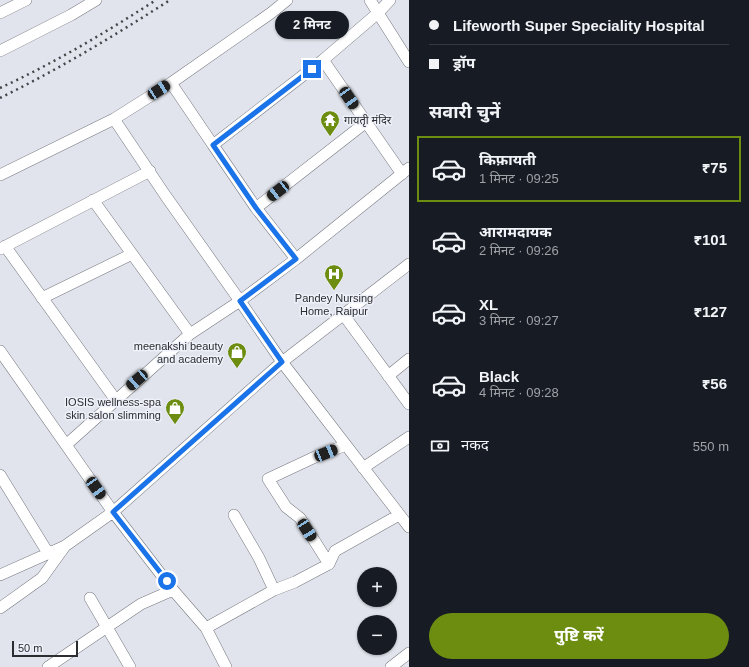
<!DOCTYPE html>
<html lang="hi">
<meta charset="utf-8">
<style>
:root{--surface:#171b24;--page:#242831;--text:#f1f3f6;--muted:#9ea1a6;--line:#363941;--accent:#6d8d11}
body{margin:0;font-family:Arial,"Noto Sans Devanagari",sans-serif;background:var(--page);color:var(--text);height:100vh;display:flex;flex-direction:column;font-size:15px;white-space:nowrap}
*{box-sizing:border-box;margin:0}
p{font-size:13px;color:var(--muted)}
.icon{flex:none;width:22px;height:22px;fill:none;stroke:currentColor;stroke-width:2;stroke-linecap:round;stroke-linejoin:round}
.map{position:relative;flex:1;overflow:hidden}
.side{display:flex;flex-direction:column;background:var(--surface);width:340px}
.side>*{flex:none}
.guide{display:grid;align-content:center;height:88px;padding:0 20px;background:var(--surface)}
.fabs{position:absolute;left:357px;top:567px;display:grid;gap:8px}
.fabs a{display:grid;place-items:center;width:40px;height:40px;border-radius:50%;background:var(--surface);box-shadow:0 1px 3px #0004;font-size:20px}
.scale{position:absolute;left:12px;bottom:10px;width:66px;box-sizing:border-box;padding-left:4px;border:2px solid #2c2d30;border-top:0;font-size:11px;line-height:14px;white-space:nowrap;color:#2c2d30;-webkit-text-stroke:3px #eef1f9;paint-order:stroke}
.end{position:absolute;width:18px;height:18px;margin:-9px;border:5px solid #1a73e8;background:#fff;box-shadow:0 0 0 2px #fff}
.from{border-radius:50%}
.bubble{position:absolute;height:28px;border-radius:14px;background:var(--surface);box-shadow:0 1px 3px #0004;font-size:13px;font-weight:700;line-height:28px;text-align:center}
.car{position:absolute;width:12px;height:24px;margin:-12px -6px;border-radius:5px;box-shadow:0 0 3px 1px #0007;background:linear-gradient(#222 24%,#8ab4d8 0 40%,#222 0 76%,#8ab4d8 0 86%,#222 0)}
.guide b{display:flex;align-items:center;gap:14px;height:38px;font-size:15px}
.guide b+b{border-top:1px solid var(--line)}
.guide i{width:10px;height:10px;background:var(--text)}
ul{padding:0;list-style:none}
li{display:flex;align-items:center;gap:12px;height:66px;margin:0 8px 6px;padding:0 12px;border:2px solid transparent;border-radius:0px}
li div{flex:1}
li b{display:block;font-size:15px}
li em{font-style:normal;font-weight:700}
li.active{border-color:var(--accent)}
li>.icon{width:36px;height:36px;stroke-width:1.5}
h2{padding:0 20px;font-size:18px;line-height:48px}
.pay{display:flex;align-items:center;gap:10px;height:44px;padding:0 20px;font-size:15px}
.pay p{margin-inline-start:auto}
.button{display:flex;gap:8px;margin-top:auto;padding:8px 20px}
.button a{flex:1;height:46px;border-radius:24px;background:var(--accent);color:#fff;font-size:16px;font-weight:700;line-height:46px;text-align:center}
main{display:flex;flex:1;min-height:0}
.map>svg:first-child{display:block}
.lines{fill:none;stroke-linecap:round;stroke-linejoin:round}
.minor-casing{stroke:#767980;stroke-width:12}
.minor{stroke:#fff;stroke-width:11}
.rail{stroke:#434548;stroke-width:2.5;stroke-dasharray:2 4;stroke-linecap:butt}
.route{stroke:#1a73e8;stroke-width:5}
.labels{text-anchor:middle;stroke-width:3;stroke-linejoin:round;paint-order:stroke}
.poi-label{font-size:11px;fill:#2c2d30;stroke:#eef1f9;text-anchor:end}
</style>
<main>
<div class="map">
<svg width="409" height="667" viewBox="0 0 409 667">
<rect width="100%" height="100%" fill="#e1e4ec"/>
<g class="lines">
<defs>
<path id="minor" d="M370,0l8,13 12,-13
M0,13l26,-13
M0,51l71,-36 25,-15
M323,60l79,114
M409,62l-31,-49 -55,47 -110,85 43,63 40,51 113,-91
M171,83l42,62
M114,119l51,76 75,106 56,-42
M0,175l114,-56 57,-36 100,-70 16,-13
M93,200l97,134
M256,208l109,-85
M5,246l110,153
M0,249l150,-78
M42,298l90,-44
M343,314l66,90
M0,351l113,161 60,78
M388,376l21,-17
M66,445l124,-111 50,-33 42,61 127,165
M363,468l46,-31
M0,475l48,78
M329,564l-29,-46 -14,-11 -18,-28 47,-22 31,-12
M0,575l65,-29 48,-34 169,-150 127,-98
M274,590l21,-8 34,-18 6,-13 64,-36
M90,598l40,69
M0,608l42,-30 23,-32
M206,628l68,-38 -15,-32 -25,-43
M48,667l93,-63 32,-14 33,38 20,39
M391,667l18,-14"/>
</defs>
<use href="#minor" class="minor-casing"/>
<use href="#minor" class="minor"/>
<path class="rail" d="M0,88c54,-25 105,-55 156,-88
M0,98c59,-29 114,-62 170,-98"/>
</g>
<g class="lines">
<path class="route" d="M167,581l-54,-69 169,-150 -42,-61 56,-42 -40,-51 -43,-63 99,-76"/>
</g>
<defs>
<symbol id="temple-pin" viewBox="-11 -11 22 30"><path d="M0 17L-7.5 6A9.5 9.5 0 1 1 7.5 6Z" fill="#6d8d11" stroke="#eef1f9"/><path d="M0-6L5-2H3V0L6.5 2.5H4V6H1.5V3h-3V6H-4V2.5H-6.5L-3 0V-2H-5Z" fill="#fff"/></symbol>
<symbol id="hospital-pin" viewBox="-11 -11 22 30"><path d="M0 17L-7.5 6A9.5 9.5 0 1 1 7.5 6Z" fill="#6d8d11" stroke="#eef1f9"/><path d="M-5-5h3v3.5h4V-5h3V5h-3V1.5h-4V5h-3Z" fill="#fff"/></symbol>
<symbol id="shop-pin" viewBox="-11 -11 22 30"><path d="M0 17L-7.5 6A9.5 9.5 0 1 1 7.5 6Z" fill="#6d8d11" stroke="#eef1f9"/><path d="M-5-2.5h2.3a2.7 3.5 0 0 1 5.4 0H5L5.5 6h-11ZM-1.5-2.5h3a1.5 2.3 0 0 0-3 0Z" fill="#fff"/></symbol>
</defs>
<g fill-rule="evenodd">
<use href="#temple-pin" x="319" y="109" width="22" height="30"/>
<use href="#hospital-pin" x="323" y="263" width="22" height="30"/>
<use href="#shop-pin" x="226" y="341" width="22" height="30"/>
<use href="#shop-pin" x="164" y="397" width="22" height="30"/>
</g>
<g class="labels">
<g class="poi-label">
<text x="344" y="124" text-anchor="start">गायतृी मंदिर</text>
<text x="334" y="302" text-anchor="middle">Pandey Nursing<tspan x="334" dy="13">Home, Raipur</tspan></text>
<text x="223" y="350">meenakshi beauty<tspan x="223" dy="13">and academy</tspan></text>
<text x="161" y="406">IOSIS wellness-spa<tspan x="161" dy="13">skin salon slimming</tspan></text>
</g>
</g>
</svg>
<div class="fabs">
<a>+</a>
<a>−</a>
</div>
<div class="scale">50 m</div>
<i class="end from" style="left:167px;top:581px"></i>
<i class="end" style="left:312px;top:69px"></i>
<div class="bubble" style="left:275px;top:11px;width:74px">2 मिनट</div>
<i class="car" style="left:159px;top:90px;rotate:57deg"></i>
<i class="car" style="left:349px;top:98px;rotate:146deg"></i>
<i class="car" style="left:278px;top:191px;rotate:232deg"></i>
<i class="car" style="left:137px;top:380px;rotate:229deg"></i>
<i class="car" style="left:326px;top:453px;rotate:68deg"></i>
<i class="car" style="left:96px;top:488px;rotate:145deg"></i>
<i class="car" style="left:307px;top:530px;rotate:147deg"></i>
</div>
<section class="side">
<div class="guide">
<b><i class="from"></i>Lifeworth Super Speciality Hospital</b>
<b><i></i>ड्रॉप</b>
</div>
<h2>सवारी चुनें</h2>
<ul>
<li class="active"><svg class="icon" aria-label="car" viewBox="0 0 24 24"><path d="M5 17H2v-5l4-1 3-4h7l3 4 3 1v5h-3M9 17h6M6 11h13"/><circle cx="7" cy="17" r="2"/><circle cx="17" cy="17" r="2"/></svg><div><b>किफ़ायती</b><p>1 मिनट · 09:25</p></div><em>₹75</em></li>
<li><svg class="icon" aria-label="car" viewBox="0 0 24 24"><path d="M5 17H2v-5l4-1 3-4h7l3 4 3 1v5h-3M9 17h6M6 11h13"/><circle cx="7" cy="17" r="2"/><circle cx="17" cy="17" r="2"/></svg><div><b>आरामदायक</b><p>2 मिनट · 09:26</p></div><em>₹101</em></li>
<li><svg class="icon" aria-label="car" viewBox="0 0 24 24"><path d="M5 17H2v-5l4-1 3-4h7l3 4 3 1v5h-3M9 17h6M6 11h13"/><circle cx="7" cy="17" r="2"/><circle cx="17" cy="17" r="2"/></svg><div><b>XL</b><p>3 मिनट · 09:27</p></div><em>₹127</em></li>
<li><svg class="icon" aria-label="car" viewBox="0 0 24 24"><path d="M5 17H2v-5l4-1 3-4h7l3 4 3 1v5h-3M9 17h6M6 11h13"/><circle cx="7" cy="17" r="2"/><circle cx="17" cy="17" r="2"/></svg><div><b>Black</b><p>4 मिनट · 09:28</p></div><em>₹56</em></li>
</ul>
<div class="pay"><svg class="icon" aria-label="cash" viewBox="0 0 24 24"><path d="M3 7h18v10H3z"/><circle cx="12" cy="12" r="2"/></svg>नकद<p>550 m</p></div>
<div class="button"><a>पुष्टि करें</a></div>
</section>
</main>
